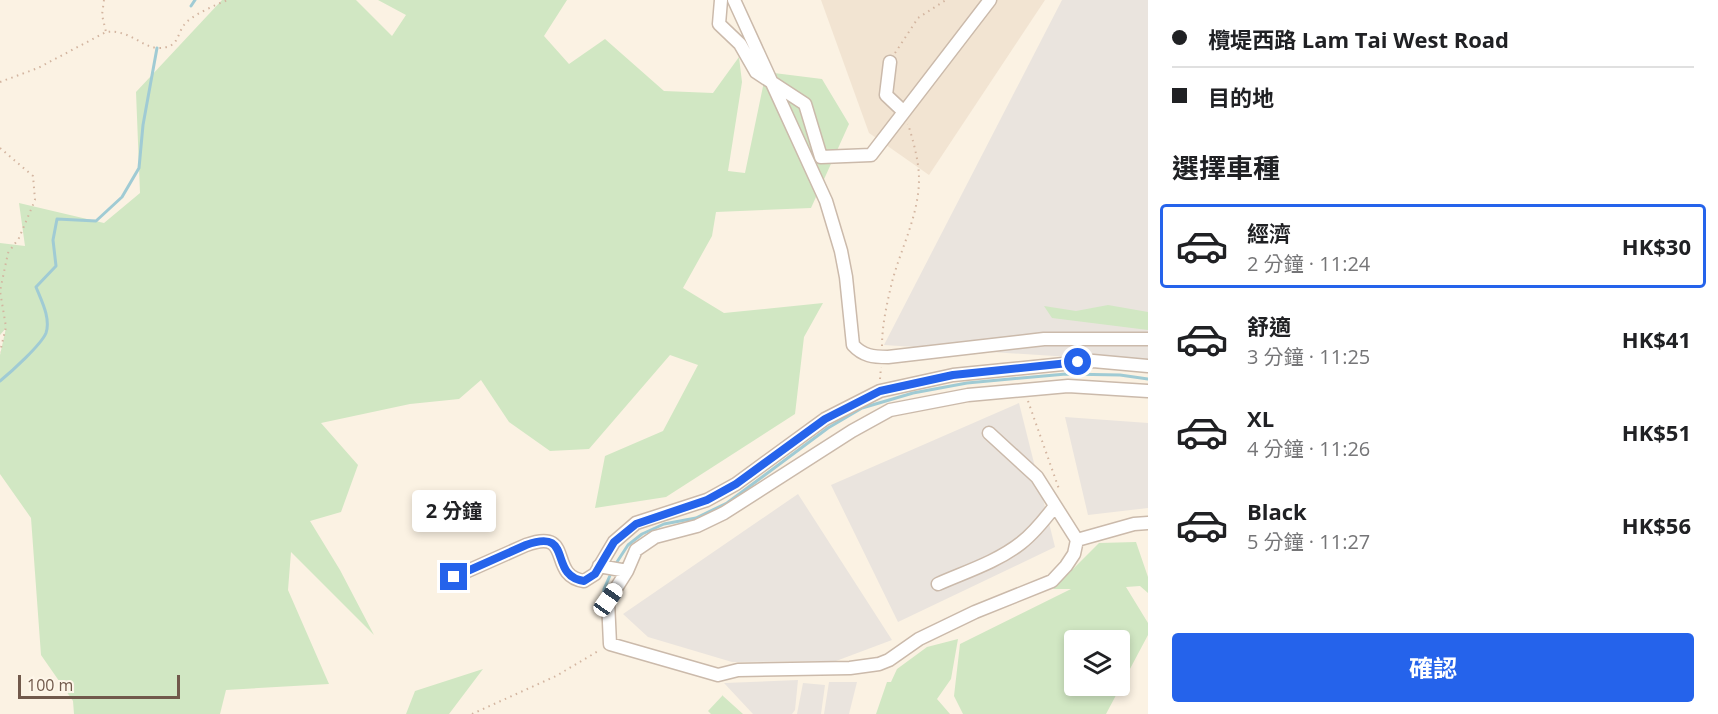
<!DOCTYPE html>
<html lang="zh-TW">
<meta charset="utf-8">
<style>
:root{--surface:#fff;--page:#f6f6f6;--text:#202124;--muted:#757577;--line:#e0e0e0;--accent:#2563eb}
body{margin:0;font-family:"Open Sans","Noto Sans TC",sans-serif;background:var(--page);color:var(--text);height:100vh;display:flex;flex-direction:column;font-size:22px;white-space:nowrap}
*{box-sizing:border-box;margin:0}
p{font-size:20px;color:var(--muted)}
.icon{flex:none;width:33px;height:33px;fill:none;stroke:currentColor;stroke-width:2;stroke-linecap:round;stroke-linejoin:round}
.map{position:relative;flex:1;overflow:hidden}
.side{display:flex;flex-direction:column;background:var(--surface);width:570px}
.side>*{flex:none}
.top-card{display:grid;align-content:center;height:132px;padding:0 24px;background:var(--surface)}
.buttons{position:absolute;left:1064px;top:630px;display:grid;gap:12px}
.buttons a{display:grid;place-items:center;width:66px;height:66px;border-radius:6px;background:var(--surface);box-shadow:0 3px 9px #0003;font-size:30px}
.scale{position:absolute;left:18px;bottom:15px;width:162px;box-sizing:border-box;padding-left:6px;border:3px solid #71594b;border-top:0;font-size:16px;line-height:21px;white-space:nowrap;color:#71594b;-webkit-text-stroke:4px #fef6e9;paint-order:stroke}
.end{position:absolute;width:27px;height:27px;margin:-14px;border:8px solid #2563eb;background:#fff;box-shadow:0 0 0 3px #fff}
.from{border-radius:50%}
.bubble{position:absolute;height:42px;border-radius:6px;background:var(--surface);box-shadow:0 3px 9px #0003;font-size:20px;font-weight:700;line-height:42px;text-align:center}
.car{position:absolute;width:18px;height:36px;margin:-18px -9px;border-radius:8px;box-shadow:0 0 4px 2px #0007;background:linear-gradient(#fff 24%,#345 0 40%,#fff 0 76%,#345 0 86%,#fff 0)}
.top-card b{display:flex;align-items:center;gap:21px;height:57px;font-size:22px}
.top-card b+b{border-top:2px solid var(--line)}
.top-card i{width:15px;height:15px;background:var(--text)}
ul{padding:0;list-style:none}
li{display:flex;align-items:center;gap:18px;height:84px;margin:0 12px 9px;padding:0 12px;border:3px solid transparent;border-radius:6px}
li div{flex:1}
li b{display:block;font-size:22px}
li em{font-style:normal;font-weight:700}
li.on{border-color:var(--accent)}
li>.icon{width:54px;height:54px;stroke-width:1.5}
h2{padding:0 24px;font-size:27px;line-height:72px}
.action{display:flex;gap:12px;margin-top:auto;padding:12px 24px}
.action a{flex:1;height:69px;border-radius:6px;background:var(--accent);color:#fff;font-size:24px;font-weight:700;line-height:69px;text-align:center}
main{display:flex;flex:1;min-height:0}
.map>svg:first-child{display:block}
.residential{fill:#f2e4d2}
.industrial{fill:#eae4de}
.green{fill:#d1e7c3;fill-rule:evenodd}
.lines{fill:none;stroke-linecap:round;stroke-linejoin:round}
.stream{stroke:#a0cbd4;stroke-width:3}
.minor-casing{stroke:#cbbaab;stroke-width:15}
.path{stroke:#d3b5a0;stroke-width:2;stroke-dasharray:1.5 4.5;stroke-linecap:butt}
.minor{stroke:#fff;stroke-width:12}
.route{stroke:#2563eb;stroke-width:8}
</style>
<main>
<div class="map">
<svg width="1148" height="714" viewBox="0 0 1148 714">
<rect width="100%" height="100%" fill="#fbf2e3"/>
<path class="residential" d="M821,0h224l-116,175 -60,-42z"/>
<path class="industrial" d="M1062,0h86v362l-264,-17z
M1019,403l36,144 -157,75 -67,-137z
M1065,417l83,6v85l-60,7z
M798,494l94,146 -56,21 -104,1 -84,-25 -25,-23z
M798,680l-3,30 -3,4h-39l-29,-31z
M829,682h28l-8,32h-25z
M803,683l22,2 -4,29h-24z"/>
<path class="green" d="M222,0h134l36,36 14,-21 -28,-15h189l-23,36 25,28 36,-25 59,52 49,2 26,-36 3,25 -14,89 17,2 21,-101 56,7 27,45 -38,84 -95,4 -4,24 -29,52 41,25 99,-10 -19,34 -9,77 -129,83 -71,11 10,-52 58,-25 35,-66 -28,-10 -81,94 -39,2 -41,-29 -28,-42 -22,19 -49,5 -89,19 37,42 -17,47 -31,9 30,49 34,65 -83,-83 -3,38 41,94 -103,6 -6,24h-146l-1,-13 -32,-46 -10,-137 -31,-44v-119l6,-27 -6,7v-92l25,3 -6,-43 85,20 36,-30 -4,-101z
M1108,305l40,7v18l-96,-12 -8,-12 32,5z
M1136,542l12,35v16l-8,-7 -14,1 22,36v12l-42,79h-143l-9,-18 6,-52 111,-55h-18l46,-46zM1074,640h45v46h-45z
M958,639l-7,40 -14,20 13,15h-74l11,-32h4l6,-13 30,-22z
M483,669l-34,45h-43l9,-23z
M723,695v1l20,18h-32l-3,-3z"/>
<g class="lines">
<path class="stream" d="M191,6l4,-6
M0,381c11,-9 41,-36 46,-48 5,-15 -5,-33 -10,-46l20,-21 -3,-26 4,-21 39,2 26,-24 17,-29 4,-43 14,-77
M615,565l13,-20 14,-11 22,-10 32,-6 31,-15 101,-75 34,-20 51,-15 54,-10 99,-9 54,1 28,4
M603,600l1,-11 8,-18"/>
<defs>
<path id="minor" d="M721,0l-2,24 21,20 16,28 49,32 16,53 50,-2 119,-155
M734,0l92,201 15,50 5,26 7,68c10,11 20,12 35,12l156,-18h104
M890,62l-4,33 18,17
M989,433l48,44 40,63 -3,14 -8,12 -14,15 -77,31 -56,27 -30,21 -10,4 -29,4 -112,2 -20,5 -108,-31 -2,-43 19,-30 9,-21 19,-13 42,-11 27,-13 128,-82 38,-21 78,-15 100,-9 80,5
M1077,540l57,-16 14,-1
M599,566l28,5
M454,577l72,-32c49,-18 21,31 58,36l11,-7 19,-32 22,-19 71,-23 29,-16 89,-65 55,-28 73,-16 140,-14 55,5
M938,584c27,-12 59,-22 83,-41 13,-10 24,-24 34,-37"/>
</defs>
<use href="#minor" class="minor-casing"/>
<path class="path" d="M104,0l-2,15 4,17
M895,53l23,-35 28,-18
M0,82l38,-14 68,-36c23,-3 35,15 52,16 21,0 18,-12 26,-23 6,-9 33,-21 44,-25
M0,148l33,28 2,24 -16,38 -11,15 -8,38 6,36 -6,25
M882,346c0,-21 5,-43 10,-64 9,-34 27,-67 27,-103 0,-18 -6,-39 -11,-55
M880,379l1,-12
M1028,401l31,88
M472,714l84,-38 44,-26"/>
<use href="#minor" class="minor"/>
</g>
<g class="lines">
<path class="route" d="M454,577l72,-32c49,-18 21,31 58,36l11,-7 19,-32 22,-18 71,-24 29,-16 89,-65 55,-28 73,-16 125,-13"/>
</g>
</svg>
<div class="buttons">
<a><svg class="icon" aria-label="layers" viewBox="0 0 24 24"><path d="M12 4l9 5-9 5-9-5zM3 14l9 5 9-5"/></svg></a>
</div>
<div class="scale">100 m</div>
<i class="end from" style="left:1078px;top:362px"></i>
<i class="end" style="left:454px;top:577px"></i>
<div class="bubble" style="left:412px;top:490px;width:84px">2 分鐘</div>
<i class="car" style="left:608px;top:600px;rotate:35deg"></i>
</div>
<section class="side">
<div class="top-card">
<b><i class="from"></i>欖堤西路 Lam Tai West Road</b>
<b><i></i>目的地</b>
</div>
<h2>選擇車種</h2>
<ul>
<li class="on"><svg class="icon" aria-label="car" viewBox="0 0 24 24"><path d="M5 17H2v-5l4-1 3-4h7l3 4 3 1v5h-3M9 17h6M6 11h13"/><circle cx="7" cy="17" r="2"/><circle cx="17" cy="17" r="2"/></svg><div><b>經濟</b><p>2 分鐘 · 11:24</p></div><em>HK$30</em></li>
<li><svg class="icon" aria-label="car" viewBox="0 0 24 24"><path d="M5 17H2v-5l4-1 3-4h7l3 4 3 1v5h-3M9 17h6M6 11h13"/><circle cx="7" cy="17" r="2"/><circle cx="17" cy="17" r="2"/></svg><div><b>舒適</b><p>3 分鐘 · 11:25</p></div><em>HK$41</em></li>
<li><svg class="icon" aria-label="car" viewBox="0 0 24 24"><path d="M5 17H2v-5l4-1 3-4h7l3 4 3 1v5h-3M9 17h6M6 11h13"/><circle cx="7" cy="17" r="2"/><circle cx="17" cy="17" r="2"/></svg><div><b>XL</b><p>4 分鐘 · 11:26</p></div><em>HK$51</em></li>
<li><svg class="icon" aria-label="car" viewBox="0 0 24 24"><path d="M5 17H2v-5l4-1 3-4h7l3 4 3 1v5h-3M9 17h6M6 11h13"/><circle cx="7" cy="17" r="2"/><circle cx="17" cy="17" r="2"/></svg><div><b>Black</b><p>5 分鐘 · 11:27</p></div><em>HK$56</em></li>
</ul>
<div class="action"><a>確認</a></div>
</section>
</main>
